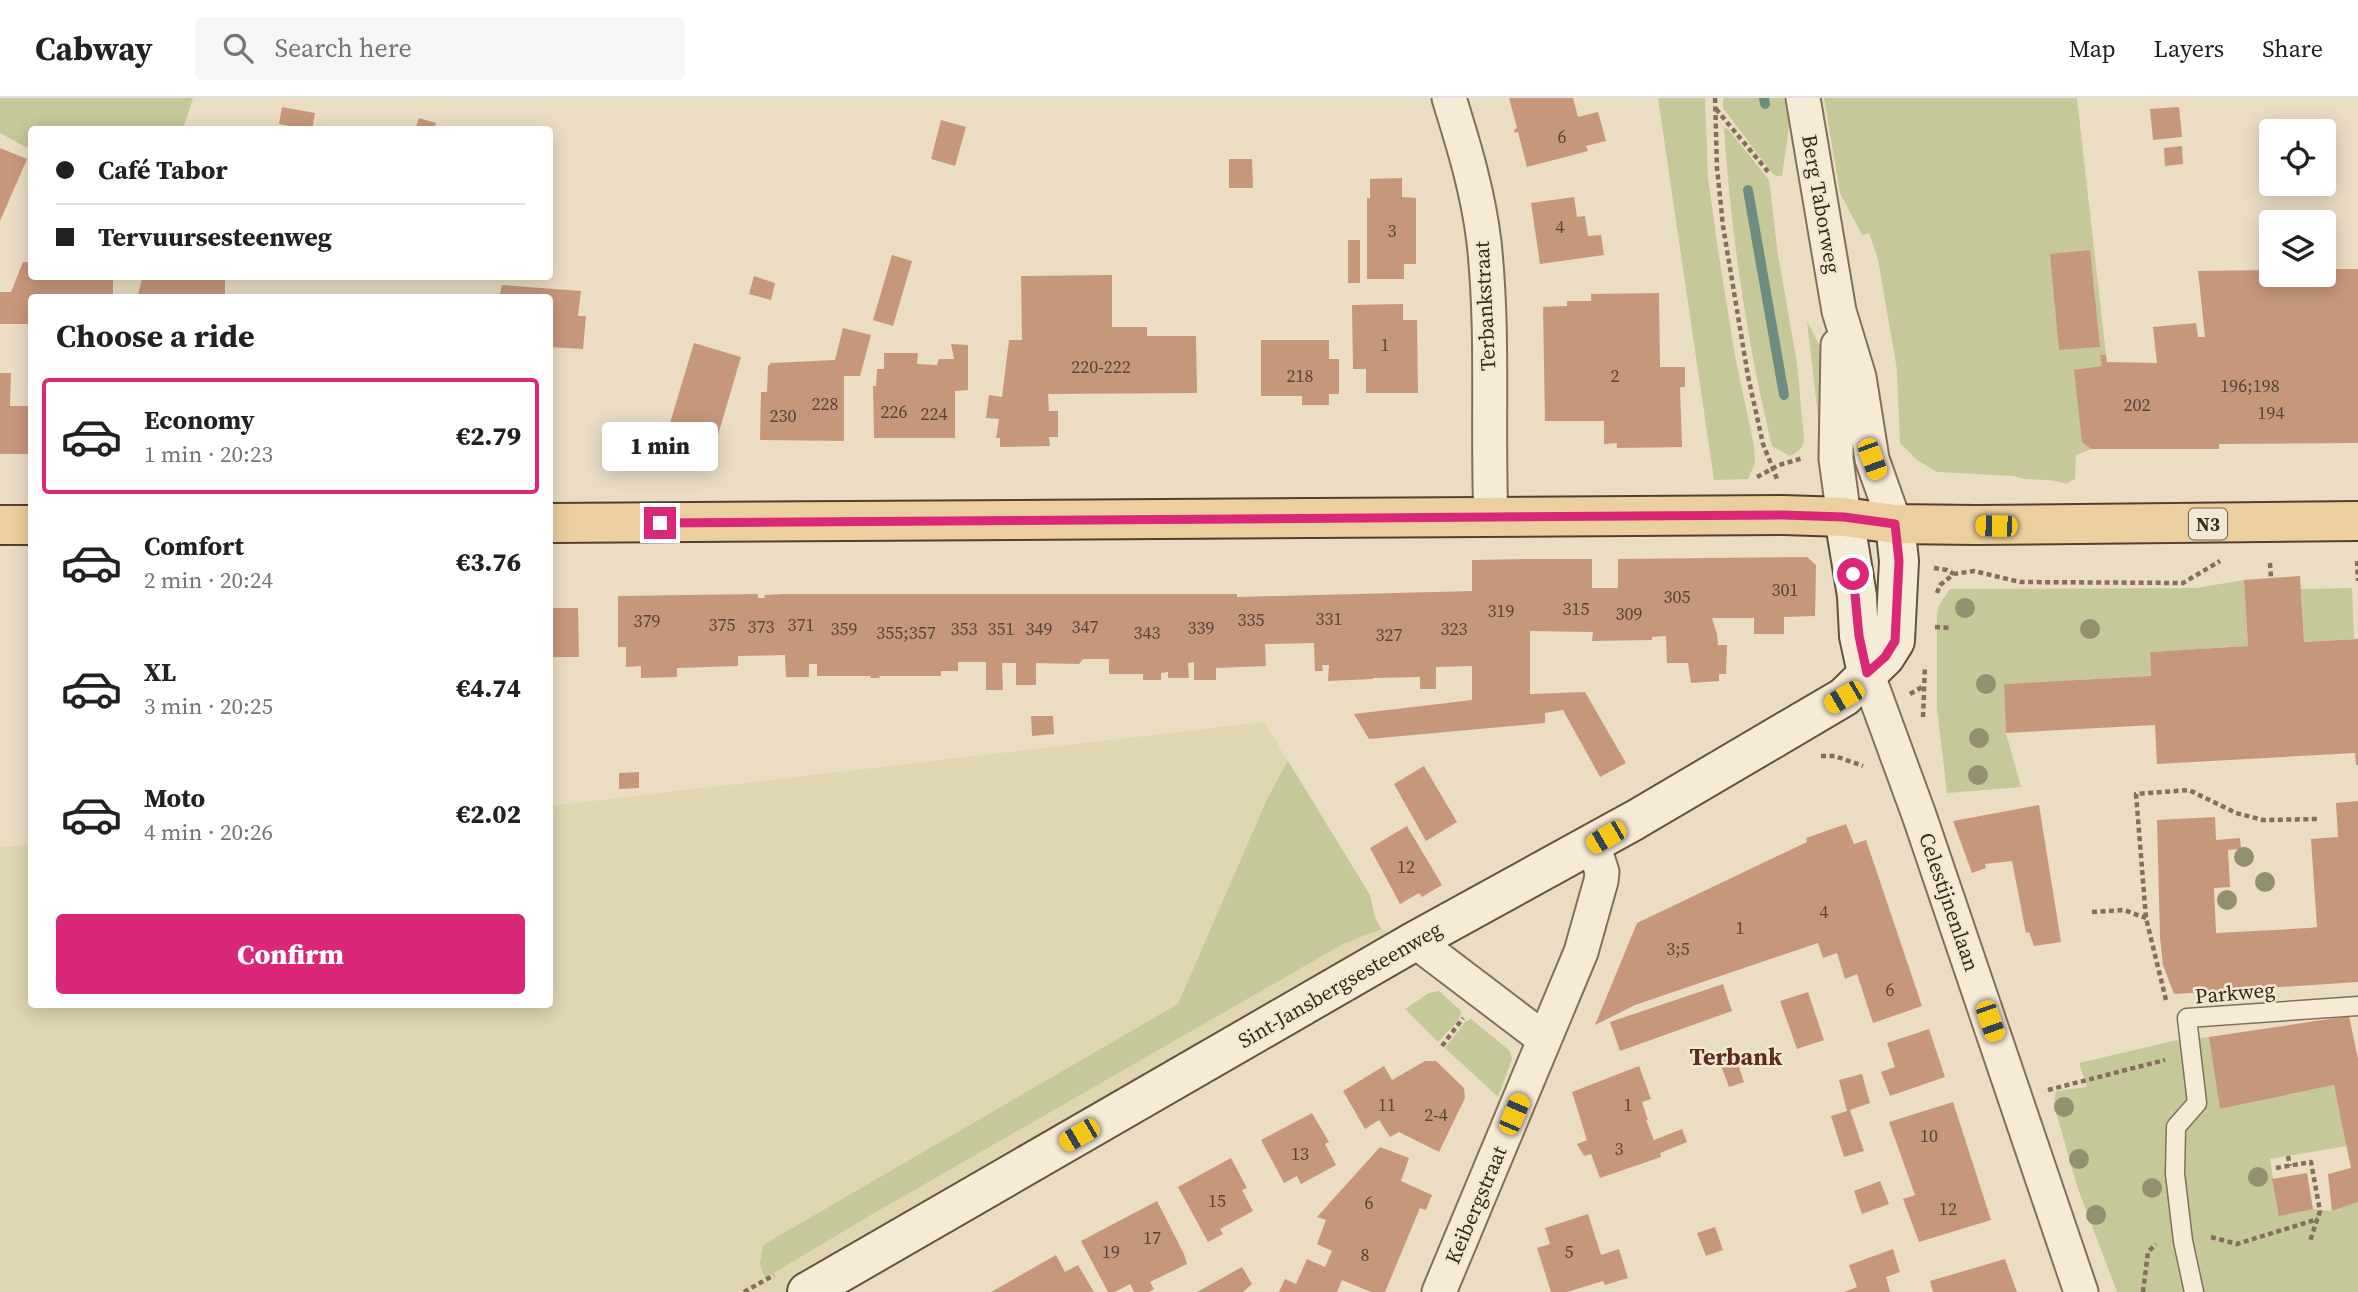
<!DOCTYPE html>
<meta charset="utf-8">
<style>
:root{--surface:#fff;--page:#f6f6f6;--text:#202124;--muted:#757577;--line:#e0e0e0;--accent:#db2777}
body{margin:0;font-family:"Source Serif 4",serif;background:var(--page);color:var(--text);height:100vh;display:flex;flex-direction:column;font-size:26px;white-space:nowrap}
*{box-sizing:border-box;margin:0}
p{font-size:23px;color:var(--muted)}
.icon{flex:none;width:38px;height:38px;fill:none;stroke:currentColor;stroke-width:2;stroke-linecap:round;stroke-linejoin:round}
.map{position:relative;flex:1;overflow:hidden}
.details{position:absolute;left:28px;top:196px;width:525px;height:714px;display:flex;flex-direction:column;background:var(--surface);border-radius:7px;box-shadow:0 4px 18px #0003}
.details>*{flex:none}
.hud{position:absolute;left:28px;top:28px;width:525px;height:154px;border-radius:7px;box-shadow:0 4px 18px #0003;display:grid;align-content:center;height:154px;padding:0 28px;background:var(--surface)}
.controls{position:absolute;left:2259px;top:21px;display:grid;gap:14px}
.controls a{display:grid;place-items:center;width:77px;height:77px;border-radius:7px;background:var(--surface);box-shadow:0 4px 18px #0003;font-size:35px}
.end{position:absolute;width:32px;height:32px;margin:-16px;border:9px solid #db2777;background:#fff;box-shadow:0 0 0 4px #fff}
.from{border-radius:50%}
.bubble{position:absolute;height:49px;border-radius:7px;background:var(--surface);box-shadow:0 4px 18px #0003;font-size:23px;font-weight:800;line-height:49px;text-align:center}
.car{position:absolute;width:21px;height:42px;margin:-21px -10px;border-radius:9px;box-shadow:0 0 5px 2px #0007;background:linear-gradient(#f5c518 24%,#345 0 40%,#f5c518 0 76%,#345 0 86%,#f5c518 0)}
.hud b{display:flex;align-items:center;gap:24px;height:66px;font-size:26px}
.hud b+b{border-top:2px solid var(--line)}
.hud i{width:18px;height:18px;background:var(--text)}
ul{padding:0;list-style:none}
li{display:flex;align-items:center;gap:21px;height:116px;margin:0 14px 10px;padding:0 14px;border:4px solid transparent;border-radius:7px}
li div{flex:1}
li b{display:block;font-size:26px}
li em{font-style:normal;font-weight:800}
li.current{border-color:var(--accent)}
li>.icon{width:63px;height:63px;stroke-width:1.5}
h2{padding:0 28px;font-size:32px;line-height:84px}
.cta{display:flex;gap:14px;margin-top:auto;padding:14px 28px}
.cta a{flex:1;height:80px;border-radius:7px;background:var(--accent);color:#fff;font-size:28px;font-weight:800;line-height:80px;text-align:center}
header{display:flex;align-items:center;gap:42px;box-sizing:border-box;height:98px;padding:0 35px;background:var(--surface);border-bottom:2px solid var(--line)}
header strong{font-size:33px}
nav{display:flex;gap:38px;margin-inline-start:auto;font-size:24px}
.search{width:490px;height:63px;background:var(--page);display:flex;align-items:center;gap:18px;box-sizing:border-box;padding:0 24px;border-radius:7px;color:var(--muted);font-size:26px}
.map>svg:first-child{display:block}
.farmland{fill:#e0d6b2}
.green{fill:#c6c899}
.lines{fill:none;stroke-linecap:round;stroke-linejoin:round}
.stream{stroke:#6d8c82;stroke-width:10}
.building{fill:#c7977c}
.service-casing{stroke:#856f5c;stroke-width:21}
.minor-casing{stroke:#856f5c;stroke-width:37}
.secondary-casing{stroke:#66503f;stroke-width:42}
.primary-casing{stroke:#533e30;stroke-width:42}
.path{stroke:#856f5c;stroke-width:4.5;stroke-dasharray:5 3.5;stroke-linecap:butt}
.service{stroke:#f6ebd7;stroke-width:18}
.minor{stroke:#f6ebd7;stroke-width:33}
.secondary{stroke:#f6ebd7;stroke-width:38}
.primary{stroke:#eccf9e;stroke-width:38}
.tree{fill:#92906e}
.route{stroke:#db2777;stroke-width:9}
.labels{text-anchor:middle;stroke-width:5;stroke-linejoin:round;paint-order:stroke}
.number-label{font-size:18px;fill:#5a4436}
.shield{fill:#f3e8d3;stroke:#6e6255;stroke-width:2}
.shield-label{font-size:19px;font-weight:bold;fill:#35281f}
.street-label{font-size:21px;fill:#35281f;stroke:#f3e8d3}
.quarter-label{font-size:24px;font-weight:bold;fill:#5f2a21;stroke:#f3e8d3}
</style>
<header>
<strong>Cabway</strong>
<div class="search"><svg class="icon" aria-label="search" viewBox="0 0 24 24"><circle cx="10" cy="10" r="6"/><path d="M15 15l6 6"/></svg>Search here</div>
<nav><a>Map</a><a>Layers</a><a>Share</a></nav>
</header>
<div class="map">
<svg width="2358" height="1194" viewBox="0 0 2358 1194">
<rect width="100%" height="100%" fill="#ebddc4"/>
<path class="farmland" d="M1264,624l106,173 5,23 6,11 34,12 -608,351h-807v-445l31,-2 1,159h518v-198z"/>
<path class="green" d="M0,0h193l-10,31 -151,1 -1,20 -31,-17z
M1658,0h47l3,80 10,72 17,106 19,90 1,17 -7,16 -34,1z
M1723,0h61l5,28 -7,50h-6l-4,-3 -49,-65z
M1824,0h253l29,257h-6l2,11 -20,76 9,7 -15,6 -1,24 -9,5c-17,-7 -35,-2 -52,-8l-77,-4 -20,-12 -17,-17 -3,-73 -19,-111 -9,-26 -7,2 -22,-42z
M1724,30l4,1 41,51 9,75 19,108 7,76c-1,10 -5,12 -14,17l-18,-10c-25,-104 -41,-211 -48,-318z
M1807,223l20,39 -1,72 -7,-7z
M2244,482l4,66 -98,6 1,24 -147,8 2,49 15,54 -74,6 -10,-84v-93l2,-11 11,-16 246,-1z
M2352,490l2,51 -50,3 -3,-53z
M1288,663l82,134 5,23 6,11 -38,15 -467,268 -111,66 -5,-14 3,-19 415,-241 90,-207z
M1439,893l21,19 1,5 -7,10 -16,17 -33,-33 24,-16z
M1471,921l39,32 2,8 -14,38 -53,-49 20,-26z
M2209,939l12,72 113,-24 13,61 -77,13 9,56 34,-6 19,2 26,-9v90h-241l-39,-103 -24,-84 2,-14 31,-4 -8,-24 94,-22z"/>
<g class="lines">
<path class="stream" d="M1764,0l1,6
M1748,92l36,205"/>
</g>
<path class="building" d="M1509,0h64l5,19 20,-5 8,29 -20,5 2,5 -61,16 -9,-35 -3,1 -1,-3 3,-2z
M282,9l33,6 -3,17 -33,-6z
M2179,9l3,30 -29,3 -3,-31z
M419,20l17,5 -2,7h-19z
M941,22l25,7 -11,39 -24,-7z
M2182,48l1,18 -18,2 -1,-18z
M0,50l27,11 -27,62z
M1229,61h23l1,29h-24z
M1402,80v19l14,1v66h-12v15h-37v-81h3v-19z
M1574,99l3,20 8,-1 3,20 13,-1 3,20 -64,9 -9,-61z
M1348,142h12v43h-12z
M2090,152l10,97 -41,3 -9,-96z
M892,157l20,6 -19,65 -20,-6z
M23,164h9v14h81v22h-81v26h-32v-32h11z
M2324,171h34v174l-139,1v5h-128l-9,-7 -8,-72 28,-4 -2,-11h6l1,7 50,1 -4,-36 43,-4 2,14h7l-7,-66 74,-1v5h52z
M1112,177v52h35v9h49l1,57 -149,1 1,17h9v26h-9l1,9 -50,1v-9h-4l3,-19 -13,-1 3,-23 13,2 7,-57h13l-1,-64z
M143,178h82v22h-88z
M754,178l21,7 -4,17 -22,-6z
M502,187l79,6 -3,25h8l-3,33 -33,-2v-49h-51z
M1659,195l1,74h25v20h-5l2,60 -65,1v-5l-13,1v-23h-59l-2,-114 24,-1v-5h24v-7z
M1403,206v16h14l1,73h-52v-24h-13l-1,-64z
M843,230l28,7 -11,41h-16v65l-84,-1 1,-48h6l1,-26 3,-3 64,-3z
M1261,242h68v19h10v35h-10v11h-27v-9h-41z
M694,245l47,14 -23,78 -24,-7 -3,12 -24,-7z
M951,246l17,1v45l-13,1v47h-81l-1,-52h3l1,-17h7v-16h34l-1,11 20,1 2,-6h15z
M0,275h11l-1,33h22v48h-32z
M1807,459l9,8 -1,51 -31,1v17h-30v-16h-42l5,16 1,11h9l-1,29h-7v7l-28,2 -3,-20h-21l-1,-27 -14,1v3l-60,1 1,-9 -63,-1v63l55,-2 41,71 -26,14 -37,-67 -18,3v10l-176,16 -15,-25 118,-14v-34l-36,1v22h-16v-12l-47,1v1l-45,2 1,-16h-7l1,6h-8l-1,-28 -49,1 1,22 -50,2v12h-22v-18l-6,1 1,15h-21v-6l-7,1v7h-18v-6h-34v-15h-26l-4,5 -43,-1v22h-20v-22h-14l1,27h-17v-28h-28v9h-17v5h-62l1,2h-10l1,-2h-54v-12h-8v13h-23l-1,-22 -47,1v10l-61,2v9l-36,1v-12l-15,1v-20h-8v-51l140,-2v4h7l-1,-3 20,-1h453v3l235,-6v-31l57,-1h63v29h26v-29z
M2300,478l4,66 54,-3v126h-2l-1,-12 -198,11 -2,-39 -149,8 -2,-49 147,-8 -1,-24 98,-6 -4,-66z
M550,510h28l1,49h-29z
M1031,618h22l1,18 -22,2z
M1424,668l33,56 -31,19 -32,-57z
M639,674v16l-20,1v-16z
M2358,703v181l-184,12 -11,-29 -3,-28 -3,-117 58,-3 1,23 24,-2 1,11 -13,1 2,37 -16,1 2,45 93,-5 8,-1 -6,-88 27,-2 -2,-34z
M2039,707l22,137 -27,4 -5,-14 -3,1 -14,-72 -27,3 1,4 -14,5 -19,-52z
M1846,726l8,20 12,-4 56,166 -49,17 -16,-49 -12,5 -8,-26 -14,5 -5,-15 -183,62 -40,20 42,-102 170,-81 -1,-4z
M1407,728l35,59 -20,12 -3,-4 -19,11 -30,-56z
M1723,886l9,27 -112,40 -10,-29z
M1808,894l16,48 -27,9 -17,-48z
M2349,918l9,43v143l-26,9 -4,-37 23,-6 -17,-83 -114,24 -11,-72z
M1929,931l16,48 -55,19 -9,-24 14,-5 -8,-24z
M1734,954l10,30 -15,5 -11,-29z
M1425,963h11l28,27 1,10 -26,54 -40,-20 -9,5 -11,-17 -14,9 -22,-38 41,-25 8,14z
M1639,968l12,33 -9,3 6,18h-2l8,20 28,-11 5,13 -27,11 1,4 -61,21 -9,-24 -7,2 -7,-12 10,-4 -15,-48z
M1862,976l8,29 -20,7 14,41 -20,6 -13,-41 16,-5 -8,-31z
M1953,1004l38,118 -72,22 -16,-43 12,-4 -26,-73z
M1312,1015l17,29 -4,2 11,21 -35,19 -4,-8 -13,7 -23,-43z
M1380,1049l29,11 -8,23 31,14 -6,15 -6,-2 -35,84h-14l-29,-12 -5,12h-58l6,-13 11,5 11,-25 18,8 7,-16 -15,-7 9,-24 -9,-3z
M1231,1060l16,30 -5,2 11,21 -33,18 3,5 -15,8 -30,-55z
M2307,1075l6,36 -34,7 -7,-37z
M1880,1083l9,23 -27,10 -8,-23z
M1157,1103l27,53 3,10 -37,18 4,7 -5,3h-15l-4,-8 -15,8h-7l-27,-51z
M1588,1116l13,41 18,-6 9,29 -23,7 -2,-4 -36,11h-16l-14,-44 13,-4 -5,-16z
M1715,1129l8,23 -17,6 -9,-23z
M1893,1151l7,23 -14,5 4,15h-46l13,-5 -8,-22z
M1056,1157l9,17 13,-7 16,27h-103z
M2005,1161l12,33h-84l-3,-11z
M1242,1169l10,17 -9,8h-46z"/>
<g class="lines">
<defs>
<path id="service" d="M2194,1194l-11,-51 -8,-67 1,-47 21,-24 -10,-85 171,-12"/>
<path id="minor" d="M1449,0c15,48 29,94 35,144 10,92 3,185 7,277
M1803,0l36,213 20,66 13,82 23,65
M1838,247l-2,114 8,58
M1867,575l52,142 162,477
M1415,843l129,98
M1439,1194l142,-340 20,-71 1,-9 -9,-28"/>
<path id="secondary" d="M1844,419l13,79 2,40 8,37
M807,1194l608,-351 220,-121 209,-123 41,-40 10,-16 4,-80 -4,-37"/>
<path id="primary" d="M550,425l1233,-8 61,2 51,7 81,1 382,-4
M0,427h32"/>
</defs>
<use href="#service" class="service-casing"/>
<use href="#minor" class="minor-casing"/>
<use href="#secondary" class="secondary-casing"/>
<use href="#primary" class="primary-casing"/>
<path class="path" d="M1715,0l2,70 6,58 25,150 15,68 14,35
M1716,11l54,65
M1757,379l22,-12 24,-7
M2357,463l1,20
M2270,465l1,15
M1934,470l13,2 7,4
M1937,495l3,-8 14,-11 20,-3 46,11 163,1 37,-22
M1935,529l17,1
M1910,596l14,-8
M1923,619l2,-51
M1821,658h14l28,10
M2092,814l32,-2 22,8
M2166,902l-20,-82 -10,-124 53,-4 47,23 27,7 55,-1
M1442,948l21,-28
M2048,992l117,-30
M2288,1058l2,10
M2276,1070l35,-6 9,49 -10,30
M2211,1139l26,7 81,-25
M744,1194l30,-17
M2143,1194l5,-40 8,-8"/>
<use href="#service" class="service"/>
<use href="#minor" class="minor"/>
<use href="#secondary" class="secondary"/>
<use href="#primary" class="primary"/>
</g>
<g class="tree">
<circle cx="1965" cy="510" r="10"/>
<circle cx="2090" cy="531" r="10"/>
<circle cx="1986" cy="586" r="10"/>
<circle cx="1979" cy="640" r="10"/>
<circle cx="1978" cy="677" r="10"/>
<circle cx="2244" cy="759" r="10"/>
<circle cx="2265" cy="784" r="10"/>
<circle cx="2227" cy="802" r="10"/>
<circle cx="2064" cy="1009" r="10"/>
<circle cx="2079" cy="1061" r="10"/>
<circle cx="2258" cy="1079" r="10"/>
<circle cx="2152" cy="1090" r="10"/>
<circle cx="2096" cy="1117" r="10"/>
</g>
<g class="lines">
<path class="route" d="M660,425l1123,-8 61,2 51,7 4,37 -4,80 -10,16 -18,16 -8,-37 -6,-62"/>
</g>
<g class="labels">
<g class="number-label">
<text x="1562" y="45">6</text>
<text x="1560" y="135">4</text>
<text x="1392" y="139">3</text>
<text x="1385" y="253">1</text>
<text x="1101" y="275">220-222</text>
<text x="1300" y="284">218</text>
<text x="1615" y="284">2</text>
<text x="2250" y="294">196;198</text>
<text x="825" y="312">228</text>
<text x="2137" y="313">202</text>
<text x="894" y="320">226</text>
<text x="2271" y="321">194</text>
<text x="934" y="322">224</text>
<text x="783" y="324">230</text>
<text x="1785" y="498">301</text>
<text x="1677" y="505">305</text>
<text x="1576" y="517">315</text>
<text x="1501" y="519">319</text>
<text x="1629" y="522">309</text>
<text x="1329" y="527">331</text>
<text x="1251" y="528">335</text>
<text x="647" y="529">379</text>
<text x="722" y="533">375</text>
<text x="801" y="533">371</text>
<text x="761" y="535">373</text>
<text x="1085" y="535">347</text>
<text x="1201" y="536">339</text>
<text x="844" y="537">359</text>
<text x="964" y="537">353</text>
<text x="1001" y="537">351</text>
<text x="1039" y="537">349</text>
<text x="1454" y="537">323</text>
<text x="906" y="541">355;357</text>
<text x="1147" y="541">343</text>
<text x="1389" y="543">327</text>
<text x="1406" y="775">12</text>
<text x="1824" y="820">4</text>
<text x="1740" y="836">1</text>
<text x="1678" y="857">3;5</text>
<text x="1890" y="898">6</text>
<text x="1387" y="1013">11</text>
<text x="1628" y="1013">1</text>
<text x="1436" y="1023">2-4</text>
<text x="1929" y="1044">10</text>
<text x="1619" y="1057">3</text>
<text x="1300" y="1062">13</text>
<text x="1217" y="1109">15</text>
<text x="1369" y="1111">6</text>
<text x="1948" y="1117">12</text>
<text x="1152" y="1146">17</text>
<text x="1111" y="1160">19</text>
<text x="1569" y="1160">5</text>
<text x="1365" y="1163">8</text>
</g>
<rect class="shield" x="2189" y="410.5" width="38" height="31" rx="5"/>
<g class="shield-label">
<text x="2208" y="433">N3</text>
</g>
<g class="street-label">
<text transform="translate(1821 106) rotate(80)" y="7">Berg Taborweg</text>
<text transform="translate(1485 208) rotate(-93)" y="7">Terbankstraat</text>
<text transform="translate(1949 804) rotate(71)" y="7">Celestijnenlaan</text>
<text transform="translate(1340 887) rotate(-30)" y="7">Sint-Jansbergsesteenweg</text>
<text transform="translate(2235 895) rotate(-5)" y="7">Parkweg</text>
<text transform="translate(1476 1107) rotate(-67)" y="7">Keibergstraat</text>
</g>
<g class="quarter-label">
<text x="1736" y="967">Terbank</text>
</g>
</g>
</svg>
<div class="controls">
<a><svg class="icon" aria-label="locate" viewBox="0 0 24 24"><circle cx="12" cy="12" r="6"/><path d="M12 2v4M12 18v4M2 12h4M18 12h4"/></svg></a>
<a><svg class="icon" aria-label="layers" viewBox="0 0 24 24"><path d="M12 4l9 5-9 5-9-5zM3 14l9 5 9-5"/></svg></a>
</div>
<i class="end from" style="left:1853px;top:476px"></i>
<i class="end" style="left:660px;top:425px"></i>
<div class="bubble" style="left:602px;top:324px;width:116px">1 min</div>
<i class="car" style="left:1872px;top:361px;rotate:160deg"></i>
<i class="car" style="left:1996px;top:428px;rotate:271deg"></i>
<i class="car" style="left:1844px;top:599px;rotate:240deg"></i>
<i class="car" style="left:1606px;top:739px;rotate:240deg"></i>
<i class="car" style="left:1990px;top:923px;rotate:161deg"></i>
<i class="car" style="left:1514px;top:1016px;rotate:23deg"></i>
<i class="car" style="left:1079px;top:1037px;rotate:240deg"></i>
<div class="hud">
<b><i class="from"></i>Café Tabor</b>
<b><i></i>Tervuursesteenweg</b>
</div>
<section class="details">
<h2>Choose a ride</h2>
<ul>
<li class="current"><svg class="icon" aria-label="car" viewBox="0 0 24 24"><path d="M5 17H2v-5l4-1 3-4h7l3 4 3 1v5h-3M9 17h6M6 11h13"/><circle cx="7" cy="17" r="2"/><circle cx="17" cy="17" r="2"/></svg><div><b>Economy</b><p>1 min · 20:23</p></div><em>€2.79</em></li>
<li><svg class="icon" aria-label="car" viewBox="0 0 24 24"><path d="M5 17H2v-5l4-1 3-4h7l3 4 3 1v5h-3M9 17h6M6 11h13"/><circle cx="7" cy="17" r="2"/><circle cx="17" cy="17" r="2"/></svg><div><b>Comfort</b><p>2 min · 20:24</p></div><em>€3.76</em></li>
<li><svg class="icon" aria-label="car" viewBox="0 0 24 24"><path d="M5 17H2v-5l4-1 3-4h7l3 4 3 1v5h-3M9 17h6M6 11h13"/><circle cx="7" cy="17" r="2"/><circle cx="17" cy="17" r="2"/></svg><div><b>XL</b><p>3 min · 20:25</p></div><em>€4.74</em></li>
<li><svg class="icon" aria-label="car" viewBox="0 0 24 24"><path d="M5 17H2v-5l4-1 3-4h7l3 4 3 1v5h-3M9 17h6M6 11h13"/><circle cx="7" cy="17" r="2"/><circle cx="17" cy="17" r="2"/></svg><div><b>Moto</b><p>4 min · 20:26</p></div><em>€2.02</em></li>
</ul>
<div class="cta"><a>Confirm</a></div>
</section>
</div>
